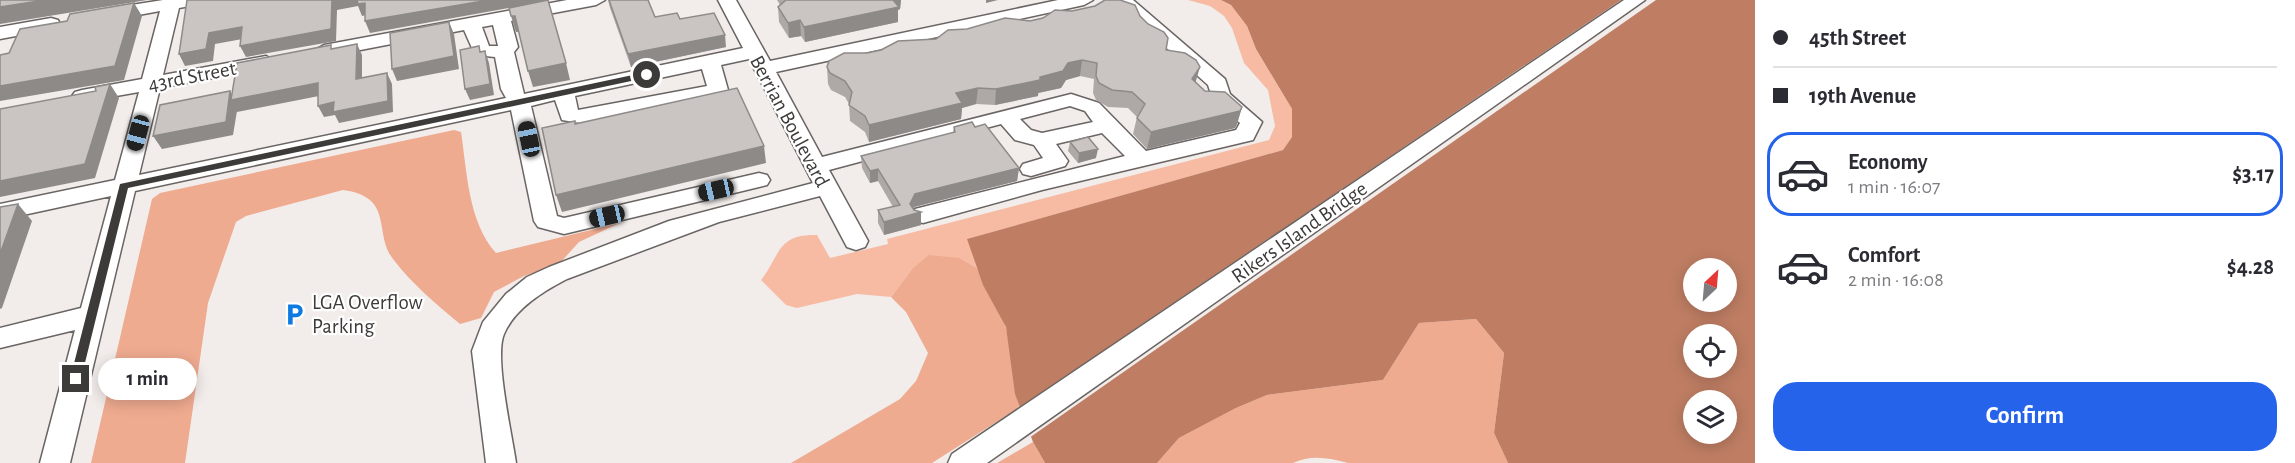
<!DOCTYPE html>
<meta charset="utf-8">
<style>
:root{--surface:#fff;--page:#f2f2f3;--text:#2b2b33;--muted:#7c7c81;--line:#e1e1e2;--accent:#2563eb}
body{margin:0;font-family:"Alegreya Sans",sans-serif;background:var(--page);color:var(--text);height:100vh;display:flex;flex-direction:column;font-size:22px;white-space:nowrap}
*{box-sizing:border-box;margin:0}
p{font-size:20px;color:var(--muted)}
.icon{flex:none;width:33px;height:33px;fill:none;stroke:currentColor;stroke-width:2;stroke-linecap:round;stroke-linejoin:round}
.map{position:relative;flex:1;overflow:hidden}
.details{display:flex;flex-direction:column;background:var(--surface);width:540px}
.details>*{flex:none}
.banner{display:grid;align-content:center;height:132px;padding:0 18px;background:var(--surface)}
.needle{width:39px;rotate:26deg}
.controls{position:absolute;left:1683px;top:258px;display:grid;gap:12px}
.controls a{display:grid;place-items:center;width:54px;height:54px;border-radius:50%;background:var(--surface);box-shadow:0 3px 15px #0003;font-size:30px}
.end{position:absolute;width:27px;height:27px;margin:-14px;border:8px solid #3d3b3a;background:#fff;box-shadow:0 0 0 3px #fff}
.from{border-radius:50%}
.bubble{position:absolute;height:42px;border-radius:21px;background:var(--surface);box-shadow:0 3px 15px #0003;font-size:20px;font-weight:700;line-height:42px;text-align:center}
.car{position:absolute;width:18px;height:36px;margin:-18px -9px;border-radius:8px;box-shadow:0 0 4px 2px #0007;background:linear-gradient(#222 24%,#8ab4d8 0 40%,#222 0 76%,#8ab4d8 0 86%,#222 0)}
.banner b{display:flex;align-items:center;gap:21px;height:57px;font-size:22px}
.banner b+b{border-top:2px solid var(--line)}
.banner i{width:15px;height:15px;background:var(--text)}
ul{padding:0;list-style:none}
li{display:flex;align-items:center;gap:18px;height:84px;margin:0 12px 9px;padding:0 6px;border:3px solid transparent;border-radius:24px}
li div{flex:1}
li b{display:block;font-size:22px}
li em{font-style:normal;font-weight:700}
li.active{border-color:var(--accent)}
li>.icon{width:54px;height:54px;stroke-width:1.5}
.button{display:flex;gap:12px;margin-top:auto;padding:12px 18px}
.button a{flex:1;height:69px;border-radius:24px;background:var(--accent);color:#fff;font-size:24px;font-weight:700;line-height:69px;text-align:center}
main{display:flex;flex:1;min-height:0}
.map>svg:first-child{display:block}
.green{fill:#f7bba4}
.forest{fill:#efab90}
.water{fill:#bf7e64;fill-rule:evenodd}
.pier{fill:#f2edeb}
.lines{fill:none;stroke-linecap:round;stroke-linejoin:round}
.minor-casing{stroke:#6a6563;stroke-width:3}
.minor{fill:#fff;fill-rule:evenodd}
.wall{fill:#aea9a7}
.shaded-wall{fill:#8d8a88}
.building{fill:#cac5c2;stroke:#8d8a88;stroke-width:1.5}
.route{fill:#3d3b3a}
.labels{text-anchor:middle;stroke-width:4.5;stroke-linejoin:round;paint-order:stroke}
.street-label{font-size:21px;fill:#3d3b3a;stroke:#fff}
.poi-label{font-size:21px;fill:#3d3b3a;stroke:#fff;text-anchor:start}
</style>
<main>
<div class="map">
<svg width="1755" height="463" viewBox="0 0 1755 463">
<rect width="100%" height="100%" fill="#f2edeb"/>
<path class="green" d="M1188,0h33l10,5 16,21 9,23 36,60v28l-9,13 -315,89 9,29 -17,-10 -48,11 -21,28 -34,-3 -60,14 -11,-3 -25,-25c20,-26 16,-46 56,-45l13,23 58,-14 -1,-5 382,-99 6,-14 -7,-36 -24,-27 -12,-35 -8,-12 -14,-10z"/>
<path class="forest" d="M454,130l7,2c6,39 7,90 35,121l124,-30 -41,19 -20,22 -35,12 -30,16 -13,26 -21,6c-24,-20 -48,-40 -67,-65 -20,-26 2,-62 -50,-69l-97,26 -10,6 -28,81 -23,160h-94l61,-264 8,-6z
M929,255l31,3 17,10c8,20 23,39 29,60 8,25 4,54 14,79l-88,56h-141l109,-64 16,-18 12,-28 -22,-41 -15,-15 21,-28z
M1476,319l28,34 -10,80 14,30h-160c-18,-5 -37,-9 -55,0h-136l22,-25 57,-30 31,-13 116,-15 36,-57z
M1033,442l12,21h-48z"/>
<path class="water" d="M1221,0h534v463h-247l-14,-30 10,-80 -28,-34 -57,4 -36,57 -116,15 -31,13 -57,30 -22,25h-112l-12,-21 -18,-48 -9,-67 -23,-42 -16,-46 316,-89 9,-13v-28l-36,-60 -9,-23 -16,-21zM1694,268h32v34h-32zM1694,334h32v34h-32zM1694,400h32v34h-32z"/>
<path class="pier" d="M1621,0h35l-627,438 -12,-29z"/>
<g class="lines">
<defs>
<path id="minor" d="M163,0h41l-3,4 -22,4 -16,67 103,-19 10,6 -10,6 -106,20 -21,87 367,-77 -5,-9 -6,-32 -20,-2 -11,-25 -140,27 -10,-6 10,-6 243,-45h38l-9,5 -85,16 7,26 -4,5 10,42 219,-46 -25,-48h18l34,61 288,-61h35l-9,5 -308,67 46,85 249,-63 28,9 47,48 90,-21 4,-7 -27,-23 -5,-15 -95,-85h20l92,79 5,15 32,28 -9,18 -211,50 -119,33 -8,-2 -4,-6 4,-6 210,-53 -23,-23 -46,11 12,17 -3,5 -34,10 -8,-2 -3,-5 3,-5 20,-6 -9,-13 -19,-5 -14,-16 -172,46 39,71 -3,6 -9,3 -9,-3 -27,-51 -101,26 -152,57c-23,12 -52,29 -63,55 -10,23 8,100 12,129h-30l-14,-112 11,-29 23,-28 21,-17 22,-10 120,-46 144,-38 -64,-124 -28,6 7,25 -3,4 -7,2 -138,27 -18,-3 -7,-20 -24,6 26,110 7,2 195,-45 8,2 3,5 -3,5 -8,2 -195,47 -26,-7 -4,-6 -23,-111 -376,81 -65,272h-30l35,-133 -75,18v-20l81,-20 30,-112 -111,24v-16l115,-24 24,-88 -57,10 -7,-2 -3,-4 3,-4 7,-2 60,-11 18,-68 -54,10 -9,-6 9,-6zM493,25l5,21h-9l-7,-19zM702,69l5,17 -129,24 -3,-14zM1070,106l15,5 8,11 -51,11 -11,-3 -11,-11z
M1624,0h21l-658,463h-39l4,-9z
M51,18l7,2 2,4 -2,4 -58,11v-12z"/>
</defs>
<use href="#minor" class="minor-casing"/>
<use href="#minor" class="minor"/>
</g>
<path class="wall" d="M608,0h40l7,17 25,2 46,28 -95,20 -21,-59z
M777,0h125h-1l-1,9 -2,1v12l-93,20 -4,-6 -12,2 -10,-16 -1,-15 2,-2z
M1140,16l26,34 30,32 9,9 37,16 -5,17 -2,4 -88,21 -14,-15 4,-17 -9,-9 -20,-1 -12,-7 -3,-7 1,-14 -14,-3 -14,4 -5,8 -23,5v3l-43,9 -19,-1 -14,4 -1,11 -92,23 -4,-10 -15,-11 -1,-17 -4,-7 -14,-7 -3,-6 -1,-17 40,-14 69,-14 31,-10 63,-8z
M954,127h21l44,41 -2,13 -103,26 -1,2 8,16 -37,10 -6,-12v-13l15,-3 -15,-26 -8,2 -8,-15 -1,-12 92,-23z
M1070,142l26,16 -18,5 -10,-12z"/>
<path class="shaded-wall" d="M45,0h102l-147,24v-17z
M332,0h28l5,3 5,11 -8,2 -4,-10 -21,4 -1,31 -90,16 -6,-11z
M489,0h59v1l-178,32 -5,-12z
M890,0h12h-1l-1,9 -2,1v12l-93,20 -1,-15z
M986,0h12l-12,3z
M134,3l8,13 -18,64 -124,21v-15z
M511,16h4l5,16h-4z
M800,20l1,16 -12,2 -1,-15z
M449,22l5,12 5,35 -62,12 -5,-12z
M242,27l6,11 -33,6 -2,17 -28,5 -6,-12 30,-21z
M725,35l1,12 -95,20 -3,-13z
M357,44l5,11v35l-6,-11z
M485,51l4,12 5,32 -24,5 -5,-11z
M1082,60l-2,16 -14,4 -5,8 -23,5 2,-16 28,-14z
M566,63l4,17 -37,7 -5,-16z
M1200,67l-5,17 -3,-5z
M387,73l5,11 1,28 -54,11 -4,-8 -11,2 -6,-11z
M1040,80l-2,16 -43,9 1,-16z
M318,83l6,12 -87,17v-1l-4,24 -71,14 -9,-13 77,-45 5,8z
M110,84l9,14 -24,80 -95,19v-16z
M978,88l-2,16 -14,4 -1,11 -92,23v-17l87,-32z
M1242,107l-5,17 -2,4 -88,21 4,-17z
M764,146l2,17 -204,49 -6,-17z
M1098,149l-2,9 -18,5 1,-10z
M1019,168l-2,13 -103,26 -4,8 11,-3v13l-37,10v-13l26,-18 5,-10z
M878,169v12l-8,2v-12z
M18,204l14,17 -30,87 -2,1v-55z"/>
<path class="building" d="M0,0h45l-45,7z
M187,0h145l-1,29 -91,17 2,-19 -33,6 -3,16 -27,5z
M357,0h132l-124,21v-18l-7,1z
M548,0l18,63 -38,8 -13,-55h-4l-2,-8z
M609,0h39l7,17 22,-4 3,6 34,-6 11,22 -97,19z
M786,0h107l6,7 -95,20 -4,-7 -12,3 -10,-16z
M1105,0h15l15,5 5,11 8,8 16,8 4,6 -2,12 19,3 11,7 4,7 -8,12 13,12 20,1 17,15 -2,4 -89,21 -14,-14 8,-14 -13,-12 -20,-2 -13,-7 -3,-7 1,-13 -15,-3 -14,3 -5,8 -23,6v3l-44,9 -18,-1 -22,5 6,10 -93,22 -4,-9 -16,-11 3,-13 -7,-11 -15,-8 -3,-6 2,-6 15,-8h23l14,-3 17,-9 38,-2 12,-9 19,-1 38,-11 25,3 13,-3 12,-8 17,1 23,-5z
M134,3l-19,63 -115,20v-31l9,-2 11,-24 47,-8 3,-7z
M449,22l5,34 -62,13 -2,-36z
M357,44l-1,35 31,-6 1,28 -55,11 1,-10 -16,4v-23l-87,17 6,-37 94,-18v4z
M479,46l1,6 5,-1 5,33 -25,5 -5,-39z
M110,84l-25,80 -85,17v-72l96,-18 -1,-4z
M737,88l27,58 -208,49 -14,-67 33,-7v3z
M230,91l-4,31 -73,14 7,-31z
M972,122l3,5 10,-3 34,44 -104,26 -5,10 4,6 7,2 -37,10 -6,-12 22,-5 -22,-36 -8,2 -9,-15 94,-24 -1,-5z
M1088,137l10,12 -19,4 -9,-11z
M18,204l-18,50v-47z"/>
<path class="route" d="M647,72l3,5 -522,111 -47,191 -1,3h-8l-2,-3 50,-195z"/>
<defs>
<symbol id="parking-bare" viewBox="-9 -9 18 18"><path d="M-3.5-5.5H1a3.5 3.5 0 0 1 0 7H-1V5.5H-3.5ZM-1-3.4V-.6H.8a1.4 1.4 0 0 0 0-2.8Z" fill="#0c7ae2" stroke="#fff" stroke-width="2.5" paint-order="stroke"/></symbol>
</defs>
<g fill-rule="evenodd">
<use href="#parking-bare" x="278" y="298" width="33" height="33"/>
</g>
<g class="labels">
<g class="street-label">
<text transform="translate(192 76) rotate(-11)" y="7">43rd Street</text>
<text transform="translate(790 121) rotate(62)" y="7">Berrian Boulevard</text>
<text transform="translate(1299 232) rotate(-35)" y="7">Rikers Island Bridge</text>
</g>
<g class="poi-label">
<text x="312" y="309">LGA Overflow<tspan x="312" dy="24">Parking</tspan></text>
</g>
</g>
</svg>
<div class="controls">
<a><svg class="needle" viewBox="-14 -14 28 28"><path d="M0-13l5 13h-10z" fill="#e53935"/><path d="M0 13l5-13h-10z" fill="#7c7c81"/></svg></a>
<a><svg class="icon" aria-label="locate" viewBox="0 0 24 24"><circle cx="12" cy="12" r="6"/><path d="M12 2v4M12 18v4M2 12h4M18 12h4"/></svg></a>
<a><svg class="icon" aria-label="layers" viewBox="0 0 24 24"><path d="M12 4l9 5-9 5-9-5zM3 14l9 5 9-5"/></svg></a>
</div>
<i class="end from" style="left:647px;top:75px"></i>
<i class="end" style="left:76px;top:379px"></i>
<div class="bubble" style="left:98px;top:358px;width:99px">1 min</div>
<i class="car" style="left:138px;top:133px;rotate:195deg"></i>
<i class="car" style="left:529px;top:139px;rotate:348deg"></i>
<i class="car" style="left:716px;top:190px;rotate:257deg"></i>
<i class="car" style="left:607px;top:216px;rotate:257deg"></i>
</div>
<section class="details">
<div class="banner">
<b><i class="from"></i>45th Street</b>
<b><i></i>19th Avenue</b>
</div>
<ul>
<li class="active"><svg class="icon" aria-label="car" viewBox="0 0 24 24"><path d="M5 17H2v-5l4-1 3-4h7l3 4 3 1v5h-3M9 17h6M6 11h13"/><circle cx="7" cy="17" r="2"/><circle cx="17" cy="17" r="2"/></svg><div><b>Economy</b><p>1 min · 16:07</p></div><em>$3.17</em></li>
<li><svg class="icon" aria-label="car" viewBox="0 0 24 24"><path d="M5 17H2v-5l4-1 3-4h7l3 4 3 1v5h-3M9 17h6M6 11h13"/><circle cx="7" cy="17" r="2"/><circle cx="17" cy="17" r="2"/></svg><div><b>Comfort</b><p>2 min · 16:08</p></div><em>$4.28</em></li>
</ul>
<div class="button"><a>Confirm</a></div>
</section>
</main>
